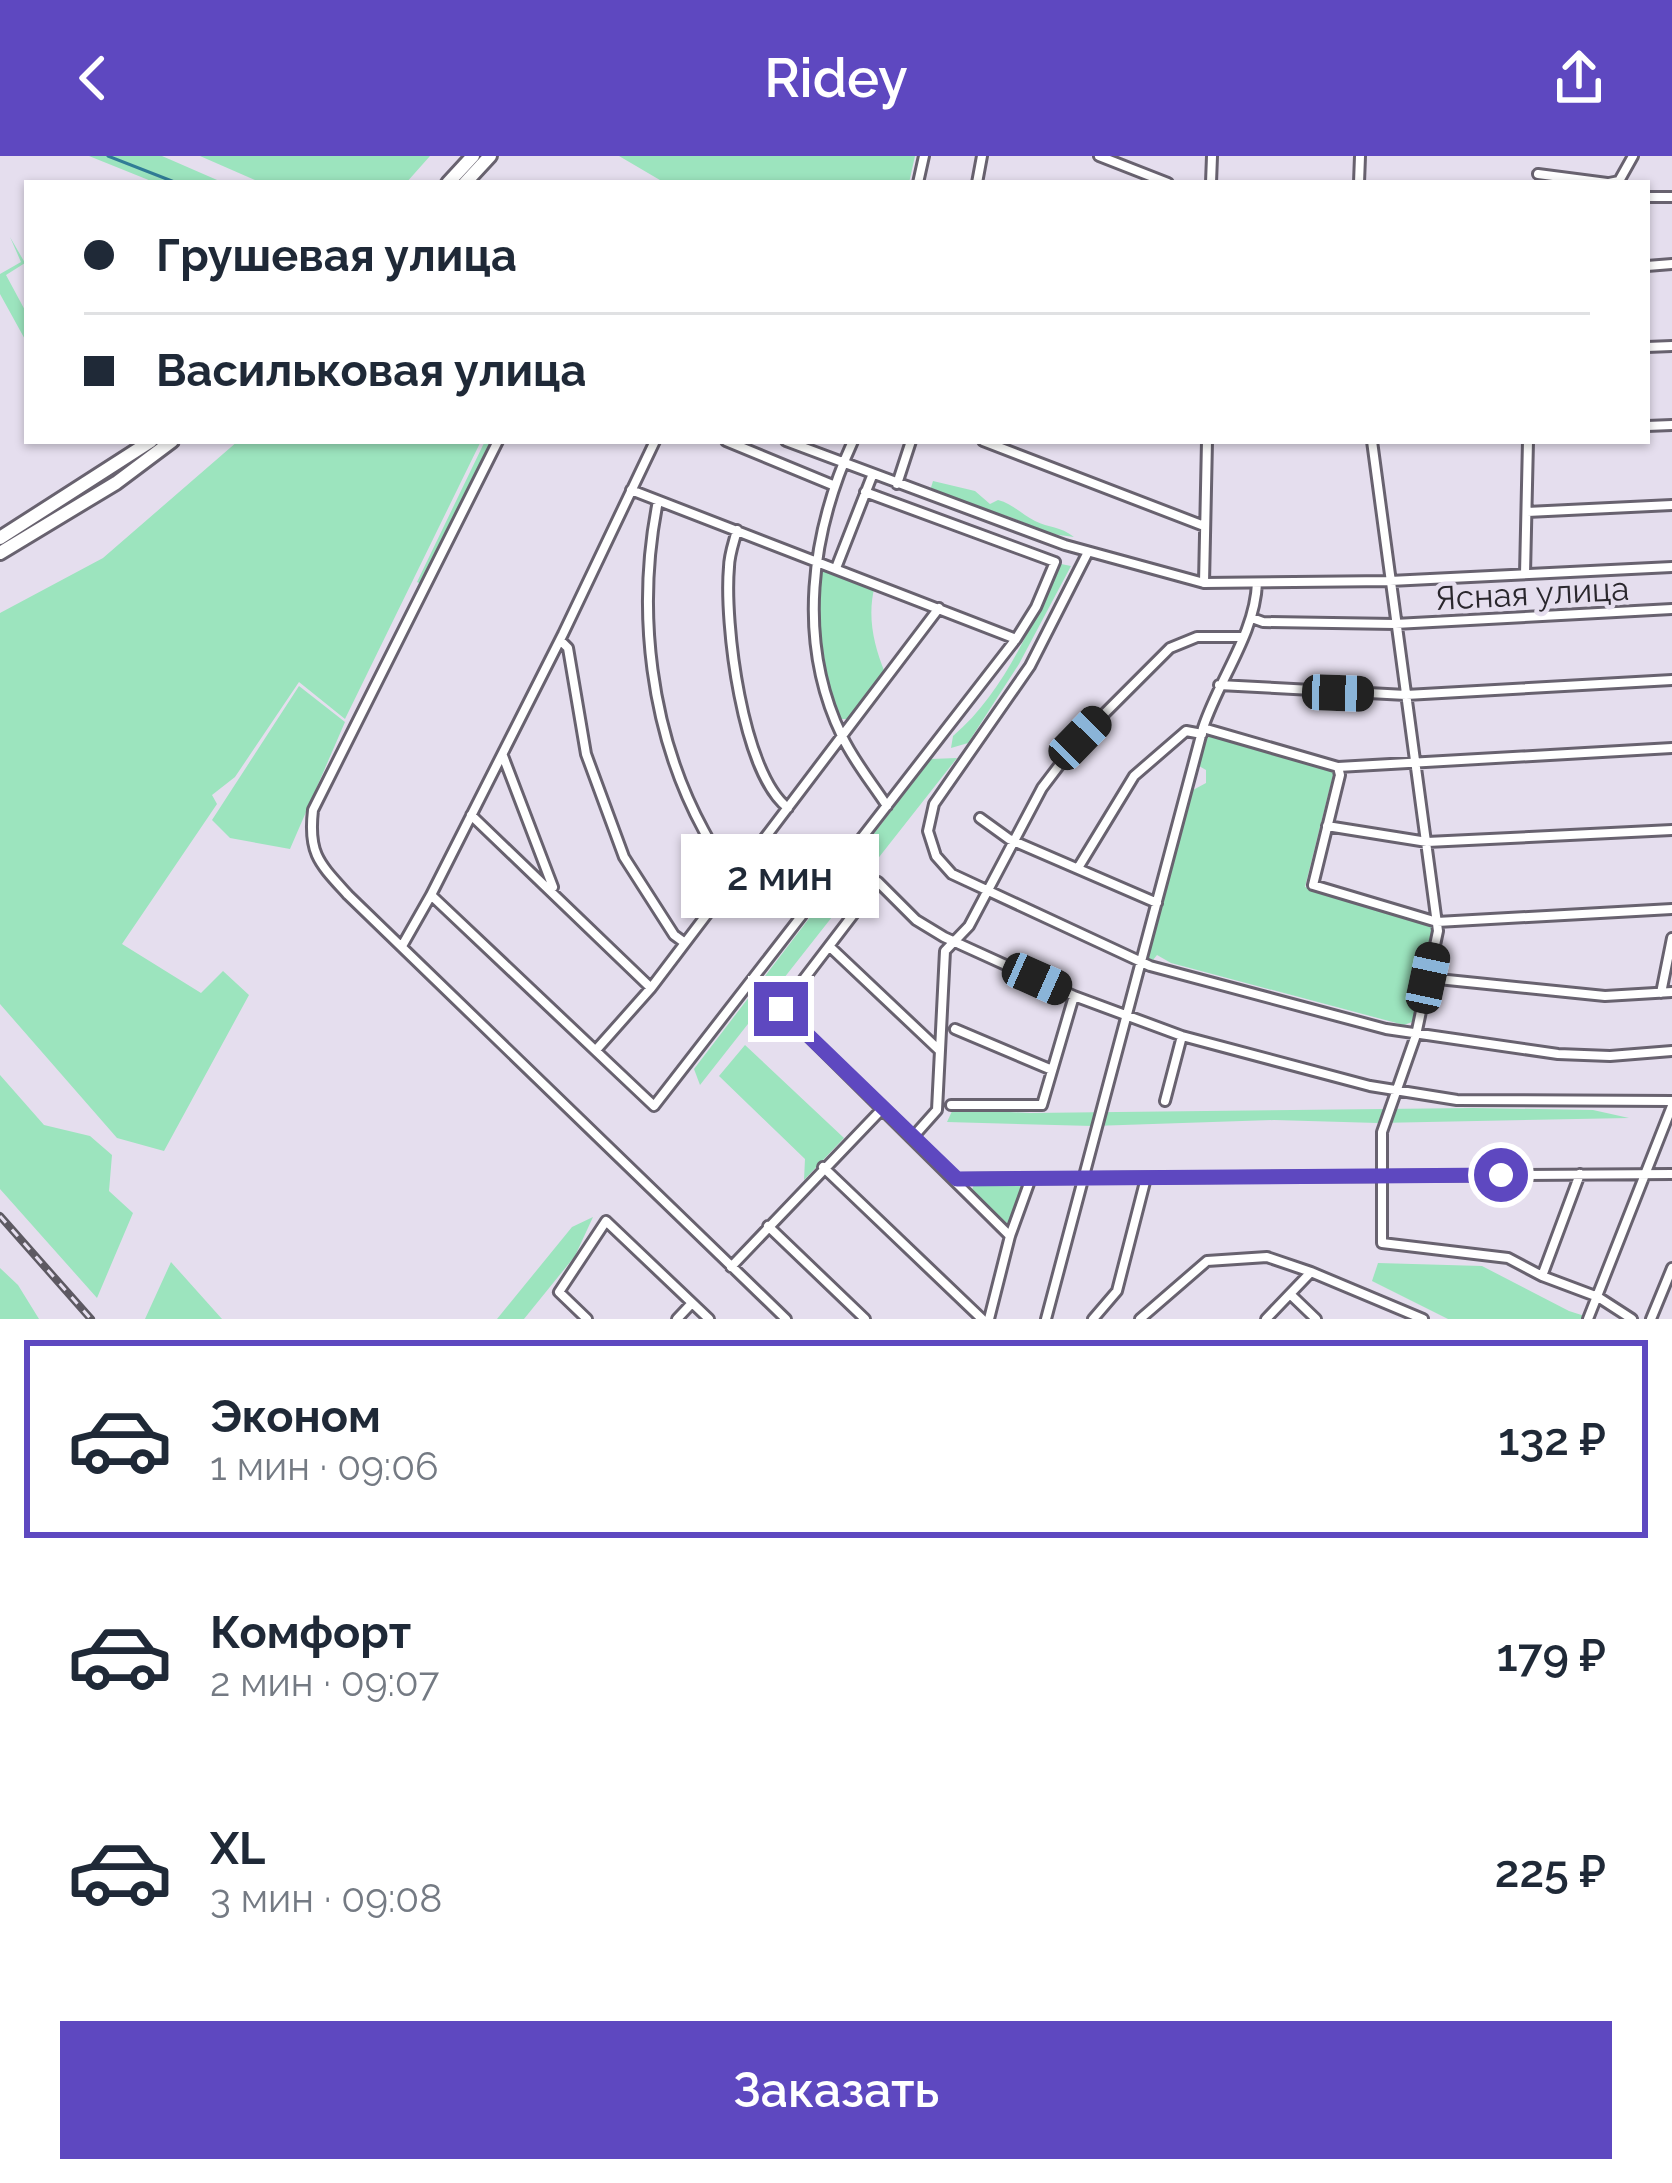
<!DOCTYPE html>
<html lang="ru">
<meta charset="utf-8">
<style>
:root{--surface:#fff;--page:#f6f6f7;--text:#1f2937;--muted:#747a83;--line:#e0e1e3;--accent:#5e48c0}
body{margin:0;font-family:Raleway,sans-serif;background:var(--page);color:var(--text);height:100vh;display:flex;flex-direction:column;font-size:45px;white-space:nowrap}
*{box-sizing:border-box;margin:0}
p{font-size:39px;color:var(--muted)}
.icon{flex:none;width:66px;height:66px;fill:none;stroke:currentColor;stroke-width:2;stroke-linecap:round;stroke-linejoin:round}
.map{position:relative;height:1163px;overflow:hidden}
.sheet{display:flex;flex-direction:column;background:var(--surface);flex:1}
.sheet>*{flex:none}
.banner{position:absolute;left:24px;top:24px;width:1626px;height:264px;border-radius:0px;box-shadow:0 3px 9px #0004;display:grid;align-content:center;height:264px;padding:0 60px;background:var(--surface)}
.end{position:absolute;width:54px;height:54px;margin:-27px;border:15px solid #5e48c0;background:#fff;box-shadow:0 0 0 6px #fff}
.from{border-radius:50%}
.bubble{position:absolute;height:84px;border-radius:0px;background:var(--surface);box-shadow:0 3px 9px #0004;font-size:39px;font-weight:600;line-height:84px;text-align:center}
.car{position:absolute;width:36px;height:72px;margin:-36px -18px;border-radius:15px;box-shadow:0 0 9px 3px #0007;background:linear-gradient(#222 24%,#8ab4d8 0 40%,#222 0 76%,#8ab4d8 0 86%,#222 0)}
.banner b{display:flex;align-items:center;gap:42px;height:114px;font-size:45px}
.banner b+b{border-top:3px solid var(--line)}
.banner i{width:30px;height:30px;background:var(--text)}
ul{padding:21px 0 0;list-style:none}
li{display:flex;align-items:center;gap:36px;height:198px;margin:0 24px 18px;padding:0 36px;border:6px solid transparent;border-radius:0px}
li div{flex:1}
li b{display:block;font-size:45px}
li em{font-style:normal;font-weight:600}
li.active{border-color:var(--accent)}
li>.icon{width:108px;height:108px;stroke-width:1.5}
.primary-button{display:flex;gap:24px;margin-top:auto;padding:24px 60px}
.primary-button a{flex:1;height:138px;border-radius:0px;background:var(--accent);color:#fff;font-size:48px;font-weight:600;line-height:138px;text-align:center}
header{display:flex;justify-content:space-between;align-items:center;height:156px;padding:0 60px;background:var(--accent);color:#fff;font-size:54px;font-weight:600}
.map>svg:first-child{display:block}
.green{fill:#9ce4be}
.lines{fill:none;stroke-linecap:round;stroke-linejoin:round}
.stream{stroke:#317c96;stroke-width:3}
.street-casing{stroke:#68626f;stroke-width:14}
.primary-casing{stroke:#68626f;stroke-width:18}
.street{stroke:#fff;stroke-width:8}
.primary{stroke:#fff;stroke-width:12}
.rail-casing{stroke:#5d5962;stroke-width:8}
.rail{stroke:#e5deee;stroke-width:3;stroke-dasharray:9;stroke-linecap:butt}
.route{stroke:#5e48c0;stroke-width:15}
.labels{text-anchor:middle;stroke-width:9;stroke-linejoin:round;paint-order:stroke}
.street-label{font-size:33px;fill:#2a272d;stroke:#e5deee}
</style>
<header><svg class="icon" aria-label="back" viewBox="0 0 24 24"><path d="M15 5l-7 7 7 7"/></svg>Ridey<svg class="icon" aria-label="share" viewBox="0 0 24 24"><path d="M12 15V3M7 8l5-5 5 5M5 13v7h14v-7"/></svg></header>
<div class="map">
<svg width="1672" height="1163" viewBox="0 0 1672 1163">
<rect width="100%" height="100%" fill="#e5deee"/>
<path class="green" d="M89,0h73l62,27h-68z
M200,0h230l-24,27h-144z
M619,0h296l-6,27h-244z
M10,81l15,26 -19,12 21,39v29l-27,-49v-20l21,-12z
M238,285h243l-136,278 -46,-37 -64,95 -23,18 5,9 -95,140 79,49 22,-22 26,24 -85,156 -47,-13 -117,-134v-391l103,-55z
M485,285h9l-73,143 -4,-2z
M933,325l42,10 15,13 8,-4c15,4 23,14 37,21 14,7 25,5 39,16l-22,-3 -42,-17 -81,-23z
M1061,408l10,2 -52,98 -51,79 -17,5 2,-12c51,-43 79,-113 108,-172z
M823,409l52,20c-8,30 -2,58 10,88l-35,46h-12c-19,-49 -21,-95 -21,-147z
M299,530l46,36 -55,127 -60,-11 -18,-18z
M1206,579l128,36 -29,116 129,38 -22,97 -8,3 -233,-62 -14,-8 -4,5 -6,-3 46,-167 13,-7v-13l-7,-4z
M957,602l-257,327 -6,-16 237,-310z
M745,889l99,93 -40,42 1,-21 -86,-83z
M0,919l44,50 46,11 22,19 -3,36 24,22 -36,85 -97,-109z
M1473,952l120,2 36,8 -251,5 -104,-3 -181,6 -146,-4 6,-13 77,4z
M1016,1024l6,8 -9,33 -5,3 -37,-32 4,-10z
M593,1061l-18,39 -51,63h-27l75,-92z
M171,1106l51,57h-77z
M1378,1107l104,3 87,45 25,8h-146l-76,-38z
M0,1112l18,17 21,34h-39z"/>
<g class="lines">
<path class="stream" d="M108,0l69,27"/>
<defs>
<path id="street" d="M1099,0l69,27
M1538,18l69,9
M918,27l6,-27
M977,27l5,-27
M1211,27l1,-27
M1359,27l1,-27
M1609,27l10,-2 14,-25
M1647,41h25
M1647,110l25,-2
M1647,191l25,-1
M1647,270l25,-1
M498,285l-185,369c-5,44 6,53 35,85l438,424
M655,285l-92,193 -132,261 223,211 362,-467 20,-32 19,-45 -190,-70
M726,285l109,45
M786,285l279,104 139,38 186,-2 282,-14
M853,285c-42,92 -57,200 -11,295 11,24 30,47 45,70
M983,285l221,85
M1372,285l66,490 -22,104 -34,97v111l126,15 34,18 38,-102
M897,328l14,-43
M631,334l385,149
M658,345c-22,109 -8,231 46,330 9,16 16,34 32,45
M1527,356l145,-7
M737,374c-3,12 -8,25 -8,37 -5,55 13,206 59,241
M1088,396l-58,114 -96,138 -6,27 8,25 16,18 198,92 236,63 172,25 52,2 62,-5
M836,412l36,-92
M1525,418l3,-133
M1204,427l3,-142
M1252,462l11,4 132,2 277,-15
M560,484l8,8 18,106 38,103 50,78 11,8
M1219,529l187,10 266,-15
M1203,572c16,-49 52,-94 54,-145
M503,600l50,131
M1338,611l2,8 -27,110 124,37 235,-13
M471,659l180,173
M980,662l29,21 148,64
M1327,670l100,16 245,-12
M1078,712l56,-92 52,-45 16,3
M402,790l29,-51
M829,790l110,104
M1428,822l177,18 67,-4
M1661,837l11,-55
M955,873l97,41
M596,894l55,-62 288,-380
M1165,945l17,-65
M951,949h91l32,-109
M913,981l24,-27 8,-159 24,-25 73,-138 38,-50 90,-90 27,-11h46
M823,1011l159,152
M957,1023l715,-5
M768,1070l97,93
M1010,1080l-229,-227 97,-127 38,38 28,17 130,59 108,40 188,50 87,14 215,1
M731,1111l152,-159
M1542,1120l56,21 34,22
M1290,1138l26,25
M587,1163l-28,-27 47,-71 103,98
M677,1163l15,-16
M989,1163l21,-83 21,-58
M1046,1163l157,-591 135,39 334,-19
M1093,1163l24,-28 29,-113
M1140,1163l67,-58 60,-4 44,15
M1266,1163l45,-47 112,47
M1588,1163l84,-213
M1651,1163l21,-51"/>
<path id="primary" d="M448,27l25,-27
M465,27l25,-27
M0,382l151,-97
M0,397l116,-70 56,-42"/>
</defs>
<use href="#street" class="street-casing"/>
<use href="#primary" class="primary-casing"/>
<use href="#street" class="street"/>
<use href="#primary" class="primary"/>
<defs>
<path id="rail" d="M0,1060l91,103"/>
</defs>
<use href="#rail" class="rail-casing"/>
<use href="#rail" class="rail"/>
</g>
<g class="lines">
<path class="route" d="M781,853l176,170 544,-4"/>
</g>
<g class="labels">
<g class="street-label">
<text transform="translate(1532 437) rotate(-3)" y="12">Ясная улица</text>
</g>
</g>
</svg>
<i class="end from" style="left:1501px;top:1019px"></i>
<i class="end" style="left:781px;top:853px"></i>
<div class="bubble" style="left:681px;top:678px;width:198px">2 мин</div>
<i class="car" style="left:1338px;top:537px;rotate:92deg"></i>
<i class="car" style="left:1080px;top:582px;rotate:44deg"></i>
<i class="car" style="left:1428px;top:822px;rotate:12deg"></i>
<i class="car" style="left:1037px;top:823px;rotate:114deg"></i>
<div class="banner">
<b><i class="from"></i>Грушевая улица</b>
<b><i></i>Васильковая улица</b>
</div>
</div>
<section class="sheet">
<ul>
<li class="active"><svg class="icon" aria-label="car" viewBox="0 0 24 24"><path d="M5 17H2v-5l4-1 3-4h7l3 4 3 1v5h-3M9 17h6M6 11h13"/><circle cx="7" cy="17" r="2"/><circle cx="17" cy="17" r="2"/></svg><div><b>Эконом</b><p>1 мин · 09:06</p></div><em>132 ₽</em></li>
<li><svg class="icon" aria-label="car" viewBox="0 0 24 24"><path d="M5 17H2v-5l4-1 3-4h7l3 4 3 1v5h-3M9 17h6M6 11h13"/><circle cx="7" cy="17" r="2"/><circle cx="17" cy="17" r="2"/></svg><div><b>Комфорт</b><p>2 мин · 09:07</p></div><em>179 ₽</em></li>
<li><svg class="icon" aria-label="car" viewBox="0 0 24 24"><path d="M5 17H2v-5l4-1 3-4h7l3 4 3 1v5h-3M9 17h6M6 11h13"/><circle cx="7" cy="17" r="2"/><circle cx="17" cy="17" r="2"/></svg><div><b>XL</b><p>3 мин · 09:08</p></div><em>225 ₽</em></li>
</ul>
<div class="primary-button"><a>Заказать</a></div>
</section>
